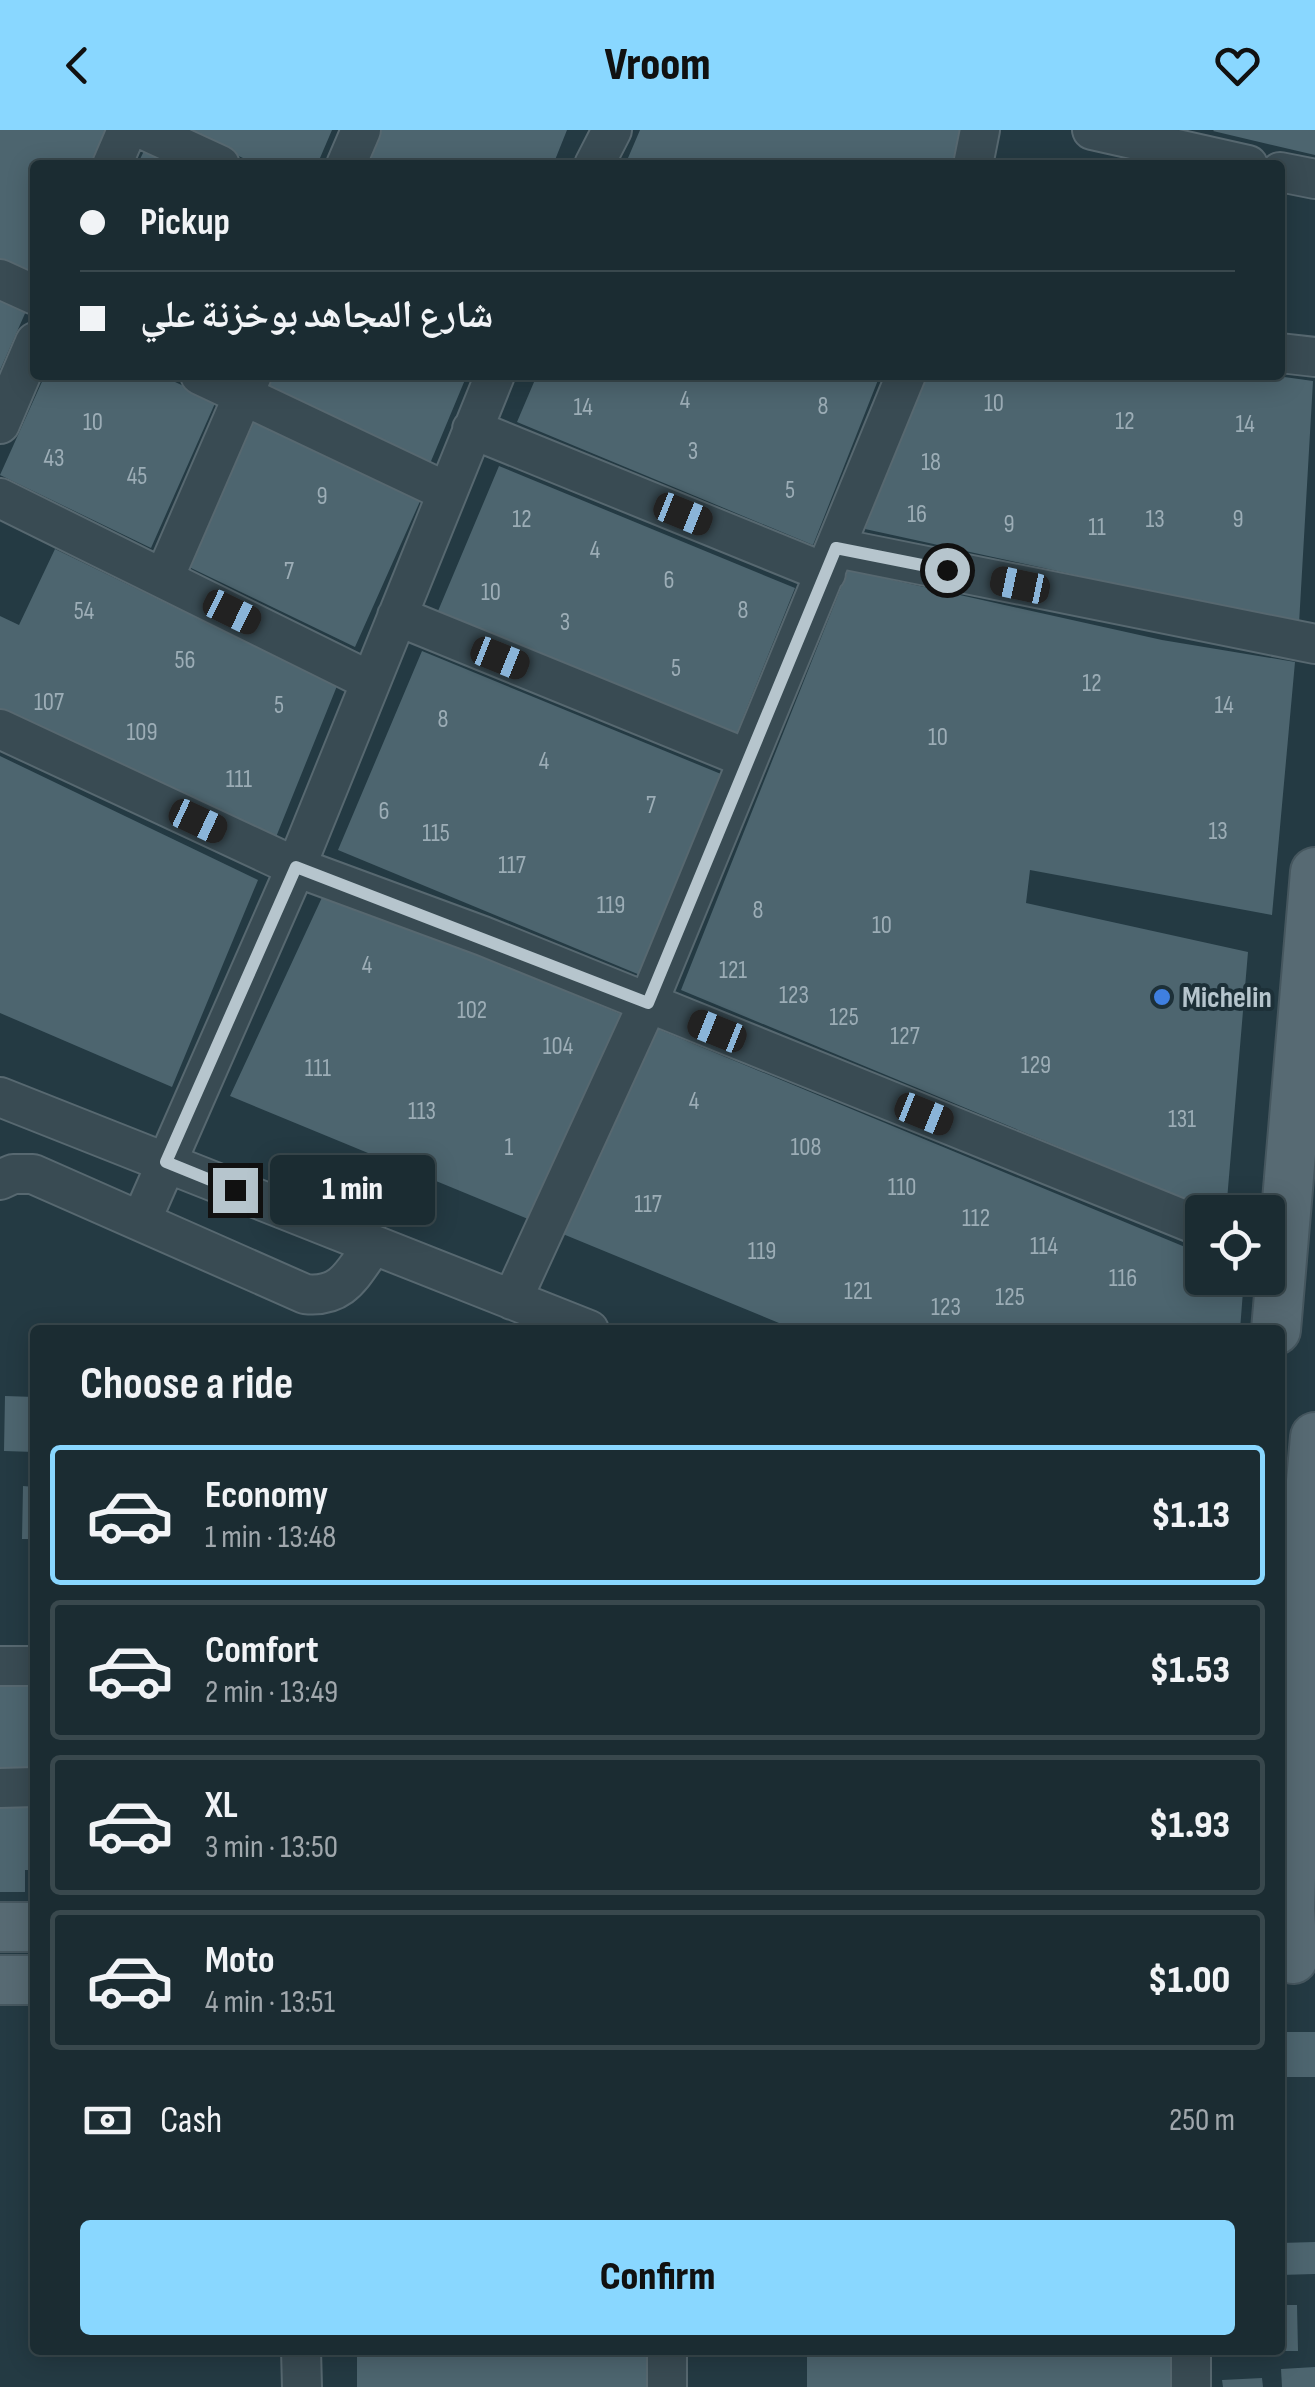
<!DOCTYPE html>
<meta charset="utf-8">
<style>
:root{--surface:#1b2c32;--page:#24343a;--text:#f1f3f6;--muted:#a0a7ac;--line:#39484d;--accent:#89d7ff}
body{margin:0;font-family:"Sofia Sans Condensed","Noto Naskh Arabic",sans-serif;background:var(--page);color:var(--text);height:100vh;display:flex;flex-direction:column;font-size:38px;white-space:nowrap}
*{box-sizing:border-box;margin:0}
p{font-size:32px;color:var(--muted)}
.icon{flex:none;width:55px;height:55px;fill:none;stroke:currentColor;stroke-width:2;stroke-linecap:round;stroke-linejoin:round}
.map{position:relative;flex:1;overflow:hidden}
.drawer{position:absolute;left:30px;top:1195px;width:1255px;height:1030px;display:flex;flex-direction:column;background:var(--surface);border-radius:10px;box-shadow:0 5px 25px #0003,0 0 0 2px var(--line)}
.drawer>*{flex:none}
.top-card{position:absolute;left:30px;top:30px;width:1255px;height:220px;border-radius:10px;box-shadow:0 5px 25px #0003,0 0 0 2px var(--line);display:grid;align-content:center;height:220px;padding:0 50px;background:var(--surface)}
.tools{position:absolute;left:1185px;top:1065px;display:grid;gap:20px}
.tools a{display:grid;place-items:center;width:100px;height:100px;border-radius:10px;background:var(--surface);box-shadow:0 5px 25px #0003,0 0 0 2px var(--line);font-size:50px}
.end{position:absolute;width:45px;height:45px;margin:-22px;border:12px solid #b6c5cd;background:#111;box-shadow:0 0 0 5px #111}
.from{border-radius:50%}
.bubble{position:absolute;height:70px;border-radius:10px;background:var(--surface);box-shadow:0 5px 25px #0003,0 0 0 2px var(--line);font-size:32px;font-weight:800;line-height:70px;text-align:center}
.car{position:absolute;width:30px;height:60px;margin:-30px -15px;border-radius:12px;box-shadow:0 0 8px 2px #0007;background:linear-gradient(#222 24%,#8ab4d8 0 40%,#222 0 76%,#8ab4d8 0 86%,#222 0)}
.top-card b{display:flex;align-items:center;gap:35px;height:95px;font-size:38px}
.top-card b+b{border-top:2px solid var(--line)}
.top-card i{width:25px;height:25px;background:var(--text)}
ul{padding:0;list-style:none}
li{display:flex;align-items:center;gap:30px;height:140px;margin:0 20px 15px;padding:0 30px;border:5px solid var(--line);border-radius:10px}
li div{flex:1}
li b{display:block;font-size:38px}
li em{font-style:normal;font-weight:800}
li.current{border-color:var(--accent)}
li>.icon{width:90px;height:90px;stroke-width:1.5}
h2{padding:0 50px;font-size:45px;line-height:120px}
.pay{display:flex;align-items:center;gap:25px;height:110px;padding:0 50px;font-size:38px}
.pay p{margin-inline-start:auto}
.primary-button{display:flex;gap:20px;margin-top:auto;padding:20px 50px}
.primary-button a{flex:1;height:115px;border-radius:10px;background:var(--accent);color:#111;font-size:40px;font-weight:800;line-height:115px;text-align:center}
header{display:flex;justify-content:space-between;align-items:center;height:130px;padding:0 50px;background:var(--accent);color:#111;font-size:45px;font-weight:800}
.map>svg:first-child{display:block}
.building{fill:#4d656f}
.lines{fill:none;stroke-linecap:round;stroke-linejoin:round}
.minor-casing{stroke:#576870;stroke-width:42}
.major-casing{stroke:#46575f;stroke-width:52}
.minor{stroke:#394b53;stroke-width:38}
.major{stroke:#576a73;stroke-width:48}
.route{stroke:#b6c5cd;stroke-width:12}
.shop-dot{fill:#3f7fe0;stroke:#1d3038;stroke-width:4}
.labels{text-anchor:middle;stroke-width:8;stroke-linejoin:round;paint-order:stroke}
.number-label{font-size:25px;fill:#9cadb6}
.poi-label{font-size:30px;font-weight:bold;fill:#b6c5cd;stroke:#1d3038;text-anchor:start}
</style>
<header><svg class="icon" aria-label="back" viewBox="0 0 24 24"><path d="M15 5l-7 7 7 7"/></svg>Vroom<svg class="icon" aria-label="heart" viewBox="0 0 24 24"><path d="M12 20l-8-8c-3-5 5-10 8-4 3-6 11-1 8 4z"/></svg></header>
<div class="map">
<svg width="1315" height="2257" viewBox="0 0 1315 2257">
<rect width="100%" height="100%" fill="#243a43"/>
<path class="building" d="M0,0h106l-16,35h-55v115l-35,-16z
M182,0h150l-15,35h-59z
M379,0h188l-14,35h-189z
M640,0h323l-5,35h-333z
M1214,0h101v25l-102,-24z
M144,21l29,14h-36z
M0,167l27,12 -27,61z
M45,245h115l56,26 -65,147 -151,-73z
M274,245h193l-38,91 -162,-76z
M537,245h343l-67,170 -296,-123z
M926,245h344l43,6 -14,243 -434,-95z
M255,290l166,79 -66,148 -166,-80z
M499,336l296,122 -59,147 -298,-124z
M55,419l282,137 -63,156 -274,-132v-94l19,9z
M848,440l314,70 133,22 -23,253 -242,-45 -4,33 222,49 -22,260h-10l-535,-222z
M422,521l299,123 -81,201 -302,-125z
M0,626l258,124 -86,207 -172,-74z
M325,761l298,124 -95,204 -298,-123z
M653,897l549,227v24h42l-4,52h-444l-238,-98z
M5,1266l30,1v55l-31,-1z
M23,1356l12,1v52h-13z
M0,1552h35v92h-35z
M0,1676h35v64h-10v22h-25z
M1280,1902h35v45h-35z
M1315,2112v32l-35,1v-32z
M1280,2175h17l1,46h-18z
M646,2220v37h-289v-36z
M807,2220h365v37h-365z
M1315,2237v20h-33l-1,-18z
M1262,2248l1,9h-40l-1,-7z"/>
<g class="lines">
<defs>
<path id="minor" d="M144,0l76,35
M1092,0l156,35
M112,35l15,-35
M346,35l15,-35
M594,35l18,-35
M973,35l7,-35
M1280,42l35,7
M0,149l35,16
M1280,223l35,4
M200,245l247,117
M0,294l35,-82
M472,299l354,144
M0,368l370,183
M837,418l478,96
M164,448l88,-203
M397,486l351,143
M0,599l296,138 187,69 719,291
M0,967l589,233
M0,1050l13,-6h20l272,120c38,4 47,-20 67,-47
M141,1091l155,-354 199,-492
M512,1170l136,-297 258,-628
M0,1536h35
M0,1658l35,-1
M301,2220l1,37
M667,2220v37
M1191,2257v-37"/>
<path id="major" d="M1276,1200l39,-458
M0,1797h35
M1293,1829l-3,-50 10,-306 15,-166
M0,1850h35"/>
</defs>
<use href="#minor" class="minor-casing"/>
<use href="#major" class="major-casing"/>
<use href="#minor" class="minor"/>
<use href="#major" class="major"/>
</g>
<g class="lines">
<path class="route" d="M235,1060l-69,-28 130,-295 352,136 188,-455 111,22"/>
</g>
<circle class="shop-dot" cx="1162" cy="867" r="10"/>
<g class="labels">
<g class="number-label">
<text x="685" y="278">4</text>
<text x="994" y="281">10</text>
<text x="823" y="284">8</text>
<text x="583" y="285">14</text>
<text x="1125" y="299">12</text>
<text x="93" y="300">10</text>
<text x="1245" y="302">14</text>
<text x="693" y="329">3</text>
<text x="54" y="336">43</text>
<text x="931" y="340">18</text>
<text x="137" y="354">45</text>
<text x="790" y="368">5</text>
<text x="322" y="374">9</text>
<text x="917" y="392">16</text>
<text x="522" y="397">12</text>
<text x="1155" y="397">13</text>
<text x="1238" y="397">9</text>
<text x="1009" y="402">9</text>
<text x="1097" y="405">11</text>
<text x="595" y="428">4</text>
<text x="289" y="449">7</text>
<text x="669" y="458">6</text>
<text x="491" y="470">10</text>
<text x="743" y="488">8</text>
<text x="84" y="489">54</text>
<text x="565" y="500">3</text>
<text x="185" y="538">56</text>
<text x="676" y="546">5</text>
<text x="1092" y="561">12</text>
<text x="49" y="580">107</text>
<text x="279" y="583">5</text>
<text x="1224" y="583">14</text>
<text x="443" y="597">8</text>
<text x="142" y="610">109</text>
<text x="938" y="615">10</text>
<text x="544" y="639">4</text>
<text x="239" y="657">111</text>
<text x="651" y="683">7</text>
<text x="384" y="689">6</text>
<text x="1218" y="709">13</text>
<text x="436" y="711">115</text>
<text x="512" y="743">117</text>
<text x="611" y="783">119</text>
<text x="758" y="788">8</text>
<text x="882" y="803">10</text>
<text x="367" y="843">4</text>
<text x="733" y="848">121</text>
<text x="794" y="873">123</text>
<text x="472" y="888">102</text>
<text x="844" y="895">125</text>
<text x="905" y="914">127</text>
<text x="558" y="924">104</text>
<text x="1036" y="943">129</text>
<text x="318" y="946">111</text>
<text x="694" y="979">4</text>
<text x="422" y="989">113</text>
<text x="1182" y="997">131</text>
<text x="509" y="1025">1</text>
<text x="806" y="1025">108</text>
<text x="902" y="1065">110</text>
<text x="648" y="1082">117</text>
<text x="976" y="1096">112</text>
<text x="1044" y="1124">114</text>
<text x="762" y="1129">119</text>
<text x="1123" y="1156">116</text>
<text x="858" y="1169">121</text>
<text x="1010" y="1175">125</text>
<text x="946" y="1185">123</text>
</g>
<g class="poi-label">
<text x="1182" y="877">Michelin</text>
</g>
</g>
</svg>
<div class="tools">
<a><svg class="icon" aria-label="locate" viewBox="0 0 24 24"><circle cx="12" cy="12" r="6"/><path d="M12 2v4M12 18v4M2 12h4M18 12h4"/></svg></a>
</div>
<i class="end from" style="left:947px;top:440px"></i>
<i class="end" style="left:235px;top:1060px"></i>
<div class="bubble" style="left:270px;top:1025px;width:165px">1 min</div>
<i class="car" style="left:683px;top:384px;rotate:112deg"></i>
<i class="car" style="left:1020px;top:455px;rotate:282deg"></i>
<i class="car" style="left:232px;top:482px;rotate:116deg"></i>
<i class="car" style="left:500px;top:528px;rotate:112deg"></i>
<i class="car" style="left:198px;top:691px;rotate:115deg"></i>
<i class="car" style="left:717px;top:901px;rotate:292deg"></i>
<i class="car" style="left:924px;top:984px;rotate:112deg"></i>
<div class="top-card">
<b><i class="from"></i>Pickup</b>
<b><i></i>شارع المجاهد بوخزنة علي</b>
</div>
<section class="drawer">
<h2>Choose a ride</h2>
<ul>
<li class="current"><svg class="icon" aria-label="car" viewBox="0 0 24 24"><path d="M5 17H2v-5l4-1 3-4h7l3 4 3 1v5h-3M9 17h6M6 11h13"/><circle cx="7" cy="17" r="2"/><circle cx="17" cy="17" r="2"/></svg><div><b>Economy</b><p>1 min · 13:48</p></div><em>$1.13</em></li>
<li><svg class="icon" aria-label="car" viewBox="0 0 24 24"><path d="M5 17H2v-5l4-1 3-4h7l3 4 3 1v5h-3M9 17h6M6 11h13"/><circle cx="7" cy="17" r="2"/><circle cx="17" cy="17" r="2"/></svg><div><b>Comfort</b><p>2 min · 13:49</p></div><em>$1.53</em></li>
<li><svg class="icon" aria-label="car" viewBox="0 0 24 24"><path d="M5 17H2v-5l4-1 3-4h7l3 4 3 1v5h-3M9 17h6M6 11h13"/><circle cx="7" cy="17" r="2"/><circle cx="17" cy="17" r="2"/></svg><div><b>XL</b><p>3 min · 13:50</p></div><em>$1.93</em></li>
<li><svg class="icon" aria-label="car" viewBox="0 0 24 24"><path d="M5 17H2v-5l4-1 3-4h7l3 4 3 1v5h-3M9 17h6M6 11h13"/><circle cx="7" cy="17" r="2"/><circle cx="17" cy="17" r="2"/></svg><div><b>Moto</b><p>4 min · 13:51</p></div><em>$1.00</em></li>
</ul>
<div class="pay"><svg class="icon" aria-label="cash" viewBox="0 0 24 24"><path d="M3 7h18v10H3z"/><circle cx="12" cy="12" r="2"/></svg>Cash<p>250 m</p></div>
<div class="primary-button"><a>Confirm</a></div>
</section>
</div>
